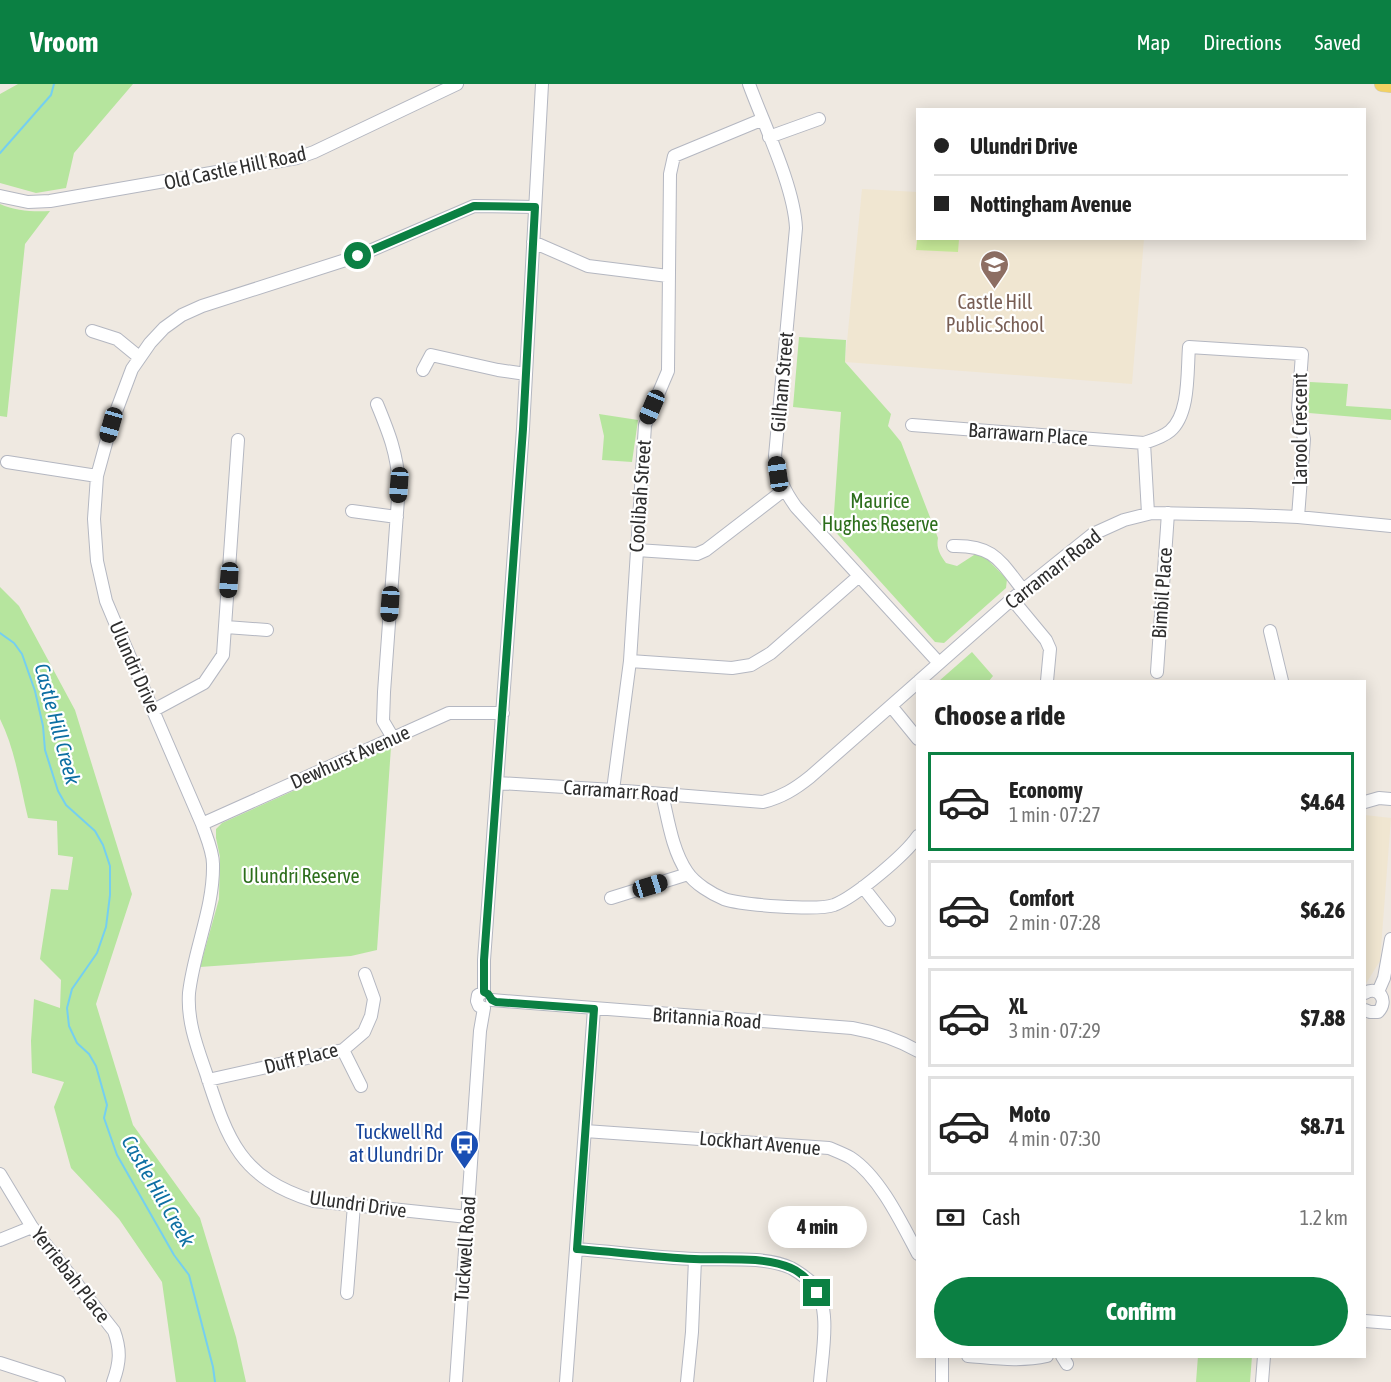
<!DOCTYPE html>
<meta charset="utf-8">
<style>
:root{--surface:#fff;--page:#f2f2f2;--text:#222;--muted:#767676;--line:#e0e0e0;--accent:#0b8043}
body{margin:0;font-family:"Asap Condensed",sans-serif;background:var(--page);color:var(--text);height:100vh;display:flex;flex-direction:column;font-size:22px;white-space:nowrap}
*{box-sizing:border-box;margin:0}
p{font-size:20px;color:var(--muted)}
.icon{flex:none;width:33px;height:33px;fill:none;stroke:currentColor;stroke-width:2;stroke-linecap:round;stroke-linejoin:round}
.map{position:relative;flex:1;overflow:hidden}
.sheet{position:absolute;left:916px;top:596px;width:450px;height:678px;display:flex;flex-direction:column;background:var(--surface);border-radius:0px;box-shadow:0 3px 15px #0003}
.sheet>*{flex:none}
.guide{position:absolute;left:916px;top:24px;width:450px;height:132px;border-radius:0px;box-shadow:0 3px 15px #0003;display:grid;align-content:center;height:132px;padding:0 18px;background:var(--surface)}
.end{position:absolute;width:27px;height:27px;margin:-14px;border:8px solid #0b8043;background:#fff;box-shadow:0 0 0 3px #fff}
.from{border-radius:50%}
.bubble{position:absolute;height:42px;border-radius:21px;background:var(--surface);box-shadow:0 3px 15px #0003;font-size:20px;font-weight:800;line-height:42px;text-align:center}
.car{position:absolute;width:18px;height:36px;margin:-18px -9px;border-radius:8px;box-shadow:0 0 4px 2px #0007;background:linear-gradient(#222 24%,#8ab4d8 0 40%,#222 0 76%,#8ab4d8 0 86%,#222 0)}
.guide b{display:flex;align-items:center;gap:21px;height:57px;font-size:22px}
.guide b+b{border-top:2px solid var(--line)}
.guide i{width:15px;height:15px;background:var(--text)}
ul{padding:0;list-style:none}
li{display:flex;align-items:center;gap:18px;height:99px;margin:0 12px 9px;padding:0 6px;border:3px solid var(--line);border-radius:0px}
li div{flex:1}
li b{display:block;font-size:22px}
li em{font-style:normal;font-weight:800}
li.current{border-color:var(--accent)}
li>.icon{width:54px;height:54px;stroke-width:1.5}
h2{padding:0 18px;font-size:27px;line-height:72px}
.pay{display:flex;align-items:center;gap:15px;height:66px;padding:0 18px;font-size:22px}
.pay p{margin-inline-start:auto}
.primary-button{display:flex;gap:12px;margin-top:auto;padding:12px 18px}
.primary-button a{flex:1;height:69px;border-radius:36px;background:var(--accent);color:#fff;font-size:24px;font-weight:800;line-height:69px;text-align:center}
header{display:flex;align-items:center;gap:36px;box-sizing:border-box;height:84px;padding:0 30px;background:var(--accent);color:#fff}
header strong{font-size:28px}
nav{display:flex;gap:33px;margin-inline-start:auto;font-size:21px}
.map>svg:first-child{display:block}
.education{fill:#f0e6d1}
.green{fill:#b6e59e}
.pitch{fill:#c9ec9a}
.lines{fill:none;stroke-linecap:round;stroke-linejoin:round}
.stream{stroke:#75cff0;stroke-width:2}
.minor-casing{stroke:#b4b7c1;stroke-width:14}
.major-casing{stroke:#c9c9c9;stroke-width:16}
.minor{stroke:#fff;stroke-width:12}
.major{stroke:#f2d163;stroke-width:15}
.route{stroke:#0b8043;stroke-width:8}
.labels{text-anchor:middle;stroke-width:4.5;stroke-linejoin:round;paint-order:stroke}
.street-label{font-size:20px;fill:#2e2e2e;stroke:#fff}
.education-label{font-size:20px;fill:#785e54;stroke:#fff}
.park-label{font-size:20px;fill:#2c6e1b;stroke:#fff}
.transit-label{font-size:20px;fill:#164399;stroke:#fff;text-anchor:end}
.water-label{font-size:21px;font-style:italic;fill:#0d6fa3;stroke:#fff}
</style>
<header>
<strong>Vroom</strong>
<nav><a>Map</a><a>Directions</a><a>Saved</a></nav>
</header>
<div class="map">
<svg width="1391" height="1298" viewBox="0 0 1391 1298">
<rect width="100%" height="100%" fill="#efe9e1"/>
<path class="education" d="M862,105l56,3v46l226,1 -12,145 -287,-22z
M1365,731l26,3 -11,143 -15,24z"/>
<path class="green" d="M18,0h115l-59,69 -8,35 -30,5 -36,-10v-89z
M0,120c16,7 33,8 50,7l-25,33 -18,173 -7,-1z
M799,253l47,3 -1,22 46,52 -3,12 13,16 37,96c-2,10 2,17 8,25l11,3 17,-11 8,-1 25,25 -1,9 -62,55 -9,-1 -104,-115 3,-14 7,-101 -48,-5z
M1310,298l38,2 -2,22 45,3v11l-82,-7 -1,-4z
M599,330l39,6 -6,42 -30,-2 2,-24z
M0,503l19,19 56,104 57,184 -36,110 37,121 67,93 36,119 10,45h-70l-14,-100 -43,-63 -48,-51 -17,-61 10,-25 -32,-9 -1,-32 3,-42 26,9 1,-28 -21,-21 11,-70 17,1 5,-33 -15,-2 -1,-34 -29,-3c-8,-33 -13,-69 -28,-99z
M972,568l21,24 -4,5h-50z
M391,663l-14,203 -26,6 -151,11 19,-68 1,-42 -4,-19v-9l6,-6z
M1198,1272h54l-2,26h-54z"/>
<path class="pitch" d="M918,147v7l41,1 -1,13 -42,-2z"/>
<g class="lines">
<path class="stream" d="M0,69l51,-58 3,-11
M0,549l14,10 8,11 13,37 8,35 2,24 13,41 8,14 29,26 8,14 7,21v29l-4,32 -9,26 -25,36 -5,19 2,18 8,17 12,11 7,12 11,39 -3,13 13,37 57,100 15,20 24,92 2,15"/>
<defs>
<path id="minor" d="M749,0c15,41 45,102 47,144l-21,228c4,22 8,33 21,51l143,156
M769,53l50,-18
M0,112l28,6 22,-1 247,-43 17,-6 143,-68
M533,158l55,24 80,10
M92,247l25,8 22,18
M423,286l8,-15 67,15 28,4
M377,320c12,29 20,49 22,81l-15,207 -1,29 10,17
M912,341l232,18c9,-3 19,-6 26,-12 20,-17 17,-59 19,-84l113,7 -4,55 6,30 -6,78
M1144,359l4,70
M7,378l90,14
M352,427l45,6
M953,462c41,-1 47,15 70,44
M637,466l60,4 9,-4 78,-60
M1012,515l34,41 4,9 -3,32
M226,543l41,3
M1270,547l12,50
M630,577l102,7 19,-3 20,-12 88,-77
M1157,588l11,-159
M919,597l93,-82 81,-65 31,-14 28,-7 98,2 48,2 93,9
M891,622l27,33
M154,626l50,-27 19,-28 15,-215
M498,699l115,7 150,12c19,-5 32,-13 47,-25l108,-95
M613,706l17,-129 15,-236 23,-54 2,-197 4,-18 87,-36
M662,710c6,25 10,56 25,78 8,12 25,22 37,27 18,6 93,12 110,6 21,-8 71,-50 84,-69
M1365,718l14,-4 12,1
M202,740l247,-111h54
M863,803l26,33
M611,814l77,-24
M484,908v-32l39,-531 19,-345
M484,908l-6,3 -1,6 2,5 5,2
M1378,908l6,-14 7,-39
M1365,909c14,-8 24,8 13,19h-8l-5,-2
M492,916l360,28c23,4 45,11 66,23
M343,966l18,36
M208,996l135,-30 21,-18 7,-16 3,-17 -9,-25
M585,1047l244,17c7,3 15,6 22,10 29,19 51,66 67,96
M0,1090l32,53 82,104c7,19 6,32 -1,51
M468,1133l-154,-16c-74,-23 -86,-60 -108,-128 -9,-26 -19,-52 -17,-80 5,-44 25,-85 24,-129 0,-13 -7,-28 -11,-40l-88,-204 -8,-19 -9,-40 -3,-42 3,-43 14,-51 21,-56 18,-26 14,-15 18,-13 20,-9 156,-50 116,-50 61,1
M0,1156l32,-13
M577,1165c40,3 79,9 119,10 28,1 69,-3 95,9 6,3 17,11 22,16 19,23 9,70 7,98
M347,1209l7,-88
M1365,1237l26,2
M968,1272c26,2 53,6 79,0
M1062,1272l5,8
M0,1279l59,19
M456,1298l24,-351 4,-23
M566,1298l28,-373
M687,1298l5,-50 3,-73
M942,1298v-26
M1262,1298l2,-26"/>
<path id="major" d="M1382,0l9,1"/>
</defs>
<use href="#minor" class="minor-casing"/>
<use href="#major" class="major-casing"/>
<use href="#minor" class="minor"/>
<use href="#major" class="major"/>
</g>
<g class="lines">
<path class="route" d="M358,172l116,-50 61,1 -12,222 -39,531v32l4,2 4,6 4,2 98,7 -17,240c39,3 78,8 117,10 29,1 70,-3 97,9 10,4 21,15 26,25"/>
</g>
<defs>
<symbol id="school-pin" viewBox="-11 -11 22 30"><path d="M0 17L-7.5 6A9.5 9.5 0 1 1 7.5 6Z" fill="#8d6e63" stroke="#fff"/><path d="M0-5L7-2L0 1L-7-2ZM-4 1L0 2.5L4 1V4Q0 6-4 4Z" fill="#fff"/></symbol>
<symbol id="bus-pin" viewBox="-11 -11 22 30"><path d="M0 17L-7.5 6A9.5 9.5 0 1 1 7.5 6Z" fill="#1a4fb4" stroke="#fff"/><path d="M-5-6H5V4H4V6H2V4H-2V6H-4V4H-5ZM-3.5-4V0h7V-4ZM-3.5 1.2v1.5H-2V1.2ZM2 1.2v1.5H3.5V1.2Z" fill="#fff"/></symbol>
</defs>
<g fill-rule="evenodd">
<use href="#school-pin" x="978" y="164" width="33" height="45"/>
<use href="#bus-pin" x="448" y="1044" width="33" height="45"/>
</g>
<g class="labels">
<g class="street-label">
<text transform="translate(235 84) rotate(-12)" y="7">Old Castle Hill Road</text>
<text transform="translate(782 298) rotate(-85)" y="7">Gilham Street</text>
<text transform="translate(1300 345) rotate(-90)" y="7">Larool Crescent</text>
<text transform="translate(1028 350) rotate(4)" y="7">Barrawarn Place</text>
<text transform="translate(640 412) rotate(-86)" y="7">Coolibah Street</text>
<text transform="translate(1053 485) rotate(-38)" y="7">Carramarr Road</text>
<text transform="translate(1162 509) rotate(-86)" y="7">Bimbil Place</text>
<text transform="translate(135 583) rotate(66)" y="7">Ulundri Drive</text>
<text transform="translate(350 673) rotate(-24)" y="7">Dewhurst Avenue</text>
<text transform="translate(621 707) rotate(4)" y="7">Carramarr Road</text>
<text transform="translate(707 934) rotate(4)" y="7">Britannia Road</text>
<text transform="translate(301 974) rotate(-14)" y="7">Duff Place</text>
<text transform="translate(760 1059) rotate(5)" y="7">Lockhart Avenue</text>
<text transform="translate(358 1120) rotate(8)" y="7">Ulundri Drive</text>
<text transform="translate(465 1165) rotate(-86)" y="7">Tuckwell Road</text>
<text transform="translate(71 1191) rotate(52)" y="7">Yerriebah Place</text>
</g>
<g class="education-label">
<text x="995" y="225">Castle Hill<tspan x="995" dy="23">Public School</tspan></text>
</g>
<g class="park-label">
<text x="880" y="424">Maurice<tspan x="880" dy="23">Hughes Reserve</tspan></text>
<text x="301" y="799">Ulundri Reserve</text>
</g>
<g class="transit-label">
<text x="443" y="1055">Tuckwell Rd<tspan x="443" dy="23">at Ulundri Dr</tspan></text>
</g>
<g class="water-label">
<text transform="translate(57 640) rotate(75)" y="7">Castle Hill Creek</text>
<text transform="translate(158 1107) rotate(60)" y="7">Castle Hill Creek</text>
</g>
</g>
</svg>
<i class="end from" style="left:358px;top:172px"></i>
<i class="end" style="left:817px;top:1209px"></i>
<div class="bubble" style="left:768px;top:1122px;width:99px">4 min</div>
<i class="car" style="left:652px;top:323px;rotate:203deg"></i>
<i class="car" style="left:111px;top:341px;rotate:196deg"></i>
<i class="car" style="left:778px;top:390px;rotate:352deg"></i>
<i class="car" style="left:399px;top:401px;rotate:184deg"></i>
<i class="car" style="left:229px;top:496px;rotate:184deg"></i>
<i class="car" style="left:390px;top:520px;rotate:184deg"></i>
<i class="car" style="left:650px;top:802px;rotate:73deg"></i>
<div class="guide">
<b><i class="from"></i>Ulundri Drive</b>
<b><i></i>Nottingham Avenue</b>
</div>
<section class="sheet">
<h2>Choose a ride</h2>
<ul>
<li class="current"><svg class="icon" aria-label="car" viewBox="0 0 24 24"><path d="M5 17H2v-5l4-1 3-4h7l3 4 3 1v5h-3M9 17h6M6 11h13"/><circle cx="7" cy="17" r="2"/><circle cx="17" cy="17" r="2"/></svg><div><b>Economy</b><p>1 min · 07:27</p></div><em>$4.64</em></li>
<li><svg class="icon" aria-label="car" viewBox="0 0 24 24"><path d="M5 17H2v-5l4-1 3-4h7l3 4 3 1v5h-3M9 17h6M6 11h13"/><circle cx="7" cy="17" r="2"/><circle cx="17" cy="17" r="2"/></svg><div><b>Comfort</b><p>2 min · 07:28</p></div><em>$6.26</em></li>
<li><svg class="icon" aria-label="car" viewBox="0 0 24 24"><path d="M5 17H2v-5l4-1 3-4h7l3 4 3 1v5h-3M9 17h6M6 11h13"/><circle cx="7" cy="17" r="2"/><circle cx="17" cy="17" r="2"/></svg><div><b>XL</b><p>3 min · 07:29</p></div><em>$7.88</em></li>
<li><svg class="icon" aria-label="car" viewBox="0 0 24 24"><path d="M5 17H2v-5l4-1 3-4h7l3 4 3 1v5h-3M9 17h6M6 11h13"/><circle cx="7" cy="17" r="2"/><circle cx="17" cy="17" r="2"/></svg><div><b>Moto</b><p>4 min · 07:30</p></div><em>$8.71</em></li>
</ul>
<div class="pay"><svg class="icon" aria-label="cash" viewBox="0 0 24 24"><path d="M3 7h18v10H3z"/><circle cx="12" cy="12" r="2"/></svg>Cash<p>1.2 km</p></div>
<div class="primary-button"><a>Confirm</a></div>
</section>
</div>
